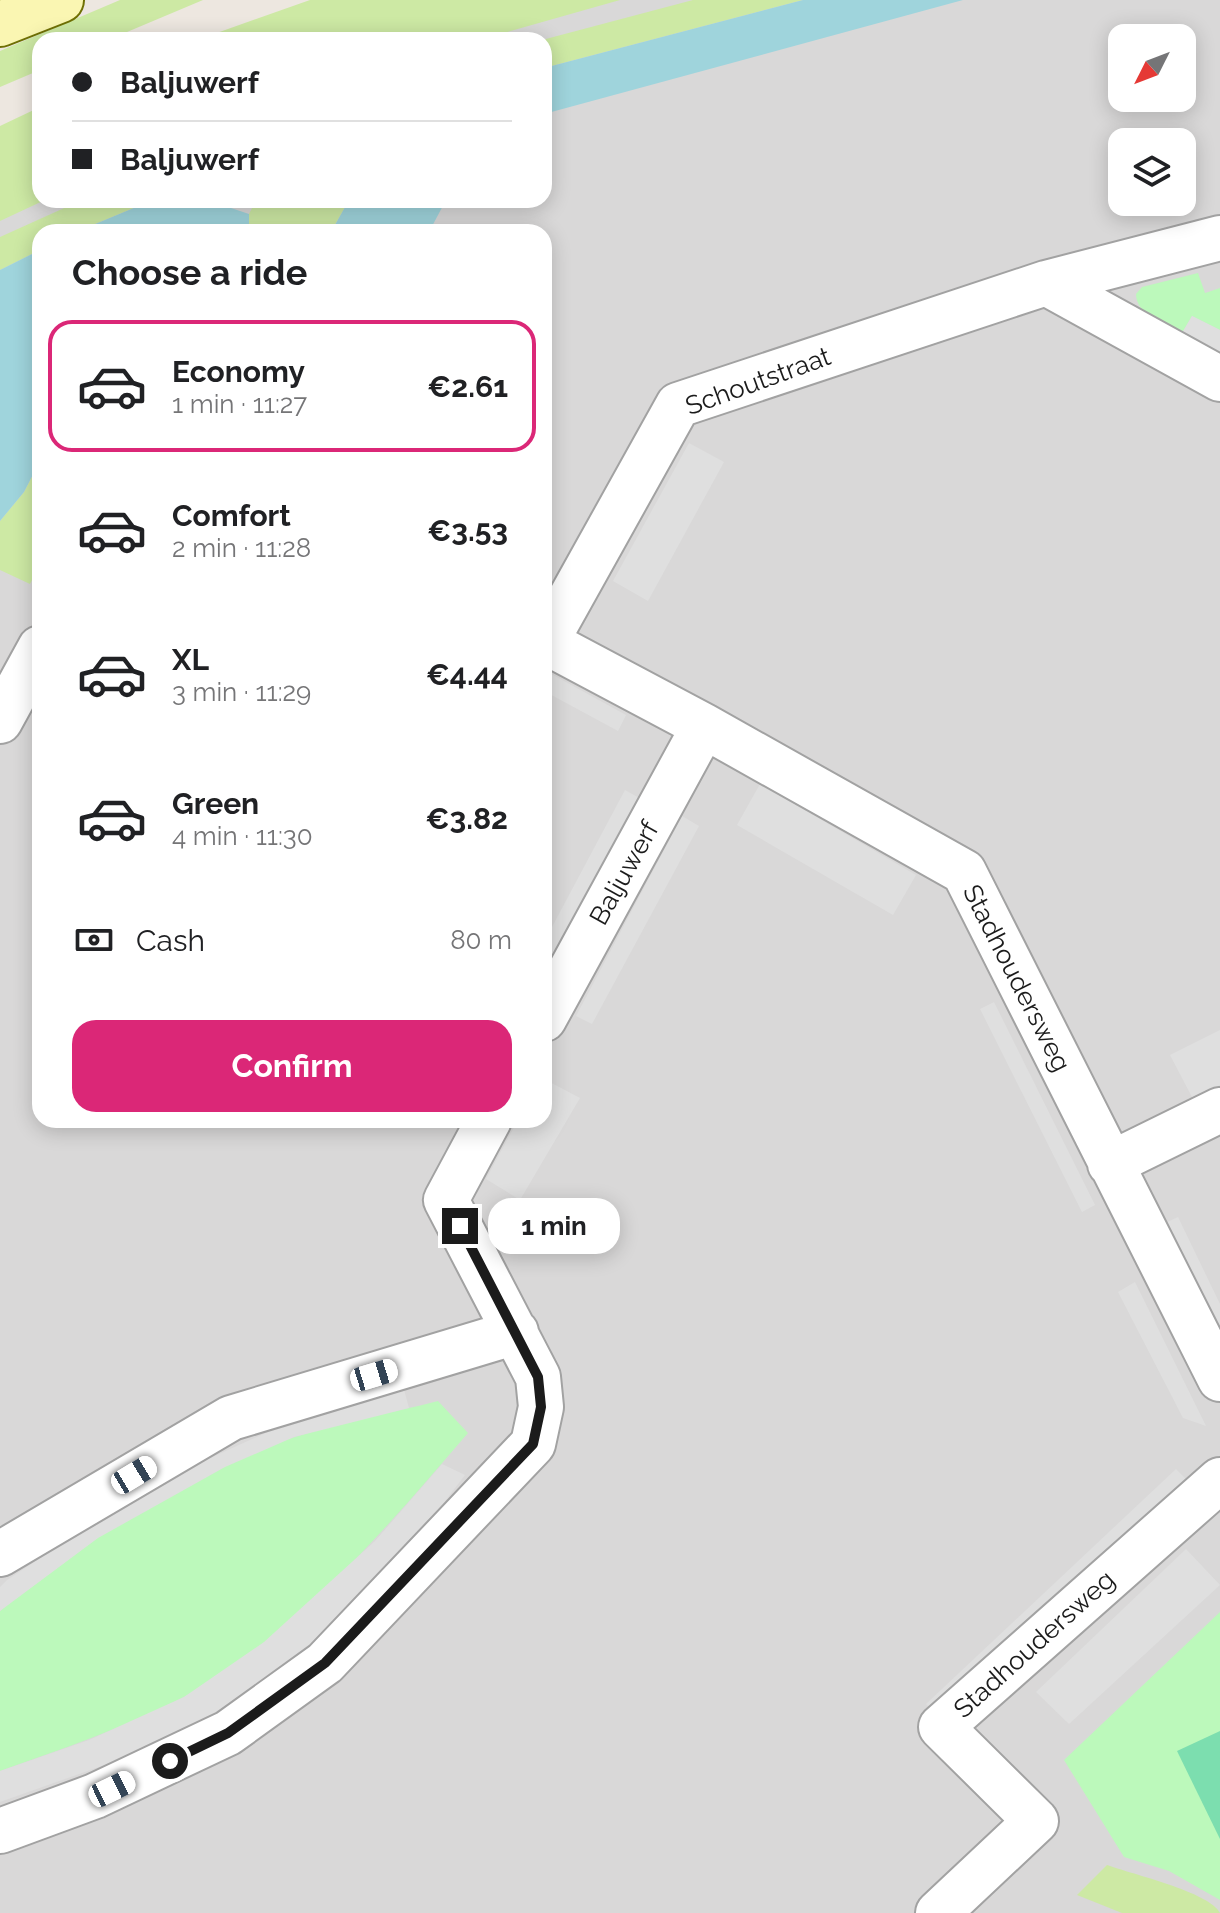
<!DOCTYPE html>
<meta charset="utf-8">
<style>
:root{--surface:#fff;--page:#f2f2f2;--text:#202124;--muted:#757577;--line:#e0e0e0;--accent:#db2777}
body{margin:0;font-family:Raleway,sans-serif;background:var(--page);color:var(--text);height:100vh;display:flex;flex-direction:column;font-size:30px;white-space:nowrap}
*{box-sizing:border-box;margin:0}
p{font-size:26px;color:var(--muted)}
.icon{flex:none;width:44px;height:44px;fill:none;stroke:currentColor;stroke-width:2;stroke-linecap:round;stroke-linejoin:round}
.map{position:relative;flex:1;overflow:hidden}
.panel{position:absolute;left:32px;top:224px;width:520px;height:904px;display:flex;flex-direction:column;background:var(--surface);border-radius:24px;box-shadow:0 4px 20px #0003}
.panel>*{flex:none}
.hud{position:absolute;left:32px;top:32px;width:520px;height:176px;border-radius:24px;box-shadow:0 4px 20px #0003;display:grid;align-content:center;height:176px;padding:0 40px;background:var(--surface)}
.needle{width:52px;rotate:228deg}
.buttons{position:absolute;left:1108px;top:24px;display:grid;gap:16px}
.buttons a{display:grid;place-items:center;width:88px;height:88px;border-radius:16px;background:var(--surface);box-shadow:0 4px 20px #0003;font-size:40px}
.end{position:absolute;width:36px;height:36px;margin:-18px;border:10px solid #1b1b1b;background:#fff;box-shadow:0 0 0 4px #fff}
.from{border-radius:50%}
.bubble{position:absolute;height:56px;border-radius:24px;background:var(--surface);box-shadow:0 4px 20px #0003;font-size:26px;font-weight:700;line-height:56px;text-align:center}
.car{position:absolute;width:24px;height:48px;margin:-24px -12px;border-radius:10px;box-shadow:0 0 6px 2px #0007;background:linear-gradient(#fff 24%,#345 0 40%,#fff 0 76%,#345 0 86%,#fff 0)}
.hud b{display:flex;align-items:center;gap:28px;height:76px;font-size:30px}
.hud b+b{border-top:2px solid var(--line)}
.hud i{width:20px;height:20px;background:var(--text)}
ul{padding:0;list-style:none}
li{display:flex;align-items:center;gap:24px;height:132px;margin:0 16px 12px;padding:0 24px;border:4px solid transparent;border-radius:24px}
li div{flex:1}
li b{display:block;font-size:30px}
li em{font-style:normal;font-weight:700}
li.selected{border-color:var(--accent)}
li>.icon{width:72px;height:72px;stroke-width:1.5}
h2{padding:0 40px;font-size:36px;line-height:96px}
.pay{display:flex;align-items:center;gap:20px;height:88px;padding:0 40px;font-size:30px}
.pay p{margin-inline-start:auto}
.action{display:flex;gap:16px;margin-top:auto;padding:16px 40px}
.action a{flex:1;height:92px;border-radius:24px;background:var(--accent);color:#fff;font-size:32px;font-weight:700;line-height:92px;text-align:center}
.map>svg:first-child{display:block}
.residential{fill:#d9d8d8;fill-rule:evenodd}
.grass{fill:#cde9a4}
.park{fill:#bcf9bb}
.pitch{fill:#7cdeaf}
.parking{fill:#dfdfdf}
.water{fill:#9fd4dc}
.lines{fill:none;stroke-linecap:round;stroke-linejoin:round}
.minor-casing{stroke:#a2a2a2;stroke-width:48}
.secondary-casing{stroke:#6f7004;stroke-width:48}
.minor{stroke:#fff;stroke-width:44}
.secondary{stroke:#faf6b2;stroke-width:44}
.route{stroke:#1b1b1b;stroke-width:10}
.labels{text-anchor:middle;stroke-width:7;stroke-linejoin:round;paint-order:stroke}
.street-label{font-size:26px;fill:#1b1b1b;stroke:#fff}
</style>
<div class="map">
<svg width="1220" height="1913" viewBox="0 0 1220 1913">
<rect width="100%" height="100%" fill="#ede7e0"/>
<path class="residential" d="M388,0h832v1913h-1220v-1727l40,14h504v-160h-239zM1122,38h60v60h-60zM1122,142h60v60h-60zM40,232h504v888h-504z"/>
<path class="grass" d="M120,0h83l-95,40h-68v30l-40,17v-36z
M310,0h310l-141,40h-282z
M693,0h110l-259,68 -2,-28z
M40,107v93h5l-45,21v-95z
M82,200h71l-77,32h-36v18l-40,20v-33z
M256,200h93l-18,32h-78l-5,-6 1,-12z
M40,461v103l-10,20 -30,-14v-49l24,-29z
M1107,1865c24,9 103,27 113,48h-98l-45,-18z"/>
<path class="park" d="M1198,273l7,20 15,-5v42l-28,-14 -10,17c-16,-9 -46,-18 -46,-39l6,-7z
M438,1401l30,32c-78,91 -178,209 -286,265 -58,30 -120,51 -182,73v-160c72,-64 203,-145 295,-174 46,-15 96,-24 143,-36z
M1220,1612v288l-51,-29 -45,-14 -60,-97z"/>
<path class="pitch" d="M1220,1731v108l-43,-88z"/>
<path class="parking" d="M1192,316l28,14v23l-38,-20z
M689,443l35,19 -76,139 -35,-20z
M544,670l82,45 -8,16 -74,-40z
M760,784l156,91 -23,40 -156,-90z
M625,790l16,9 -97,181v-38z
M682,816l17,10 -107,198 -16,-8z
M994,1002l101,203 -13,7 -102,-203z
M1220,1030v55l-27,14 -23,-44z
M544,1079l36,19 -60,102 -34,-21 32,-59h26z
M1178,1217l42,87v38l-59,-117z
M1135,1282l71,144 -23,-8 -65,-126z
M403,1386l6,22 -115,29 -69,30 -127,71 -98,73v-24l7,-7 146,-96 139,-63z
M442,1464l23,11 -68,89 -98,91 -124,85 -175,62v-31l89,-31 95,-43 80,-55 111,-101z
M1176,1469l15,15 -252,234 -13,-14z
M1186,1549l34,36 -151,139 -33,-32z"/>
<path class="water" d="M803,0h160l-419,114v-46z
M153,200h32l19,7h24l21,7v12l4,6h-177z
M349,200h97l-17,32h-98z
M40,250v211l-16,31 -24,29v-251z"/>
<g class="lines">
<defs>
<path id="minor" d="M1046,283l174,96
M544,641l160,85 260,146 256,507
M546,642l132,-237 368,-122 174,-45
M0,721l40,-73
M544,1019l160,-293
M1110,1164l110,-54
M0,1554l231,-136 285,-86
M0,1831l95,-35 133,-63 97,-70 208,-219 8,-37 -3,-30 -92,-177 43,-80
M938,1913l98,-92 -95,-94 279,-247"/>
<path id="secondary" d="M0,24l61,-24"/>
</defs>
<use href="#minor" class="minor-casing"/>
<use href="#secondary" class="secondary-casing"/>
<use href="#minor" class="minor"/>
<use href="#secondary" class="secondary"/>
</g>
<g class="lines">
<path class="route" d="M170,1761l58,-28 97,-70 208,-219 8,-37 -3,-30 -78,-151"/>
</g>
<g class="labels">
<g class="street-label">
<text transform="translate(758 381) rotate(-20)" y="9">Schoutstraat</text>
<text transform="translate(624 873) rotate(-61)" y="9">Baljuwerf</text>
<text transform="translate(1017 978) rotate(63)" y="9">Stadhoudersweg</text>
<text transform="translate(1034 1644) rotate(-42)" y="9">Stadhoudersweg</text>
</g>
</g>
</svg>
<div class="buttons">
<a><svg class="needle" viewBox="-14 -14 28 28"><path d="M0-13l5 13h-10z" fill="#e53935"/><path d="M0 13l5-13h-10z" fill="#757577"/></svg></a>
<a><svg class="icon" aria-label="layers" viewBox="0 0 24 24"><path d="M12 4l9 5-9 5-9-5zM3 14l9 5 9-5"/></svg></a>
</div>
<i class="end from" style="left:170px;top:1761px"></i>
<i class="end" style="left:460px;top:1226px"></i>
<div class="bubble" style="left:488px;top:1198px;width:132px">1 min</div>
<i class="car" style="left:374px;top:1375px;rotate:73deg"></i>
<i class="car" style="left:134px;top:1475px;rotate:59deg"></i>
<i class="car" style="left:112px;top:1789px;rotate:64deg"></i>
<div class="hud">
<b><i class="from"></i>Baljuwerf</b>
<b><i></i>Baljuwerf</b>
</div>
<section class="panel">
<h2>Choose a ride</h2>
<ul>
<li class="selected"><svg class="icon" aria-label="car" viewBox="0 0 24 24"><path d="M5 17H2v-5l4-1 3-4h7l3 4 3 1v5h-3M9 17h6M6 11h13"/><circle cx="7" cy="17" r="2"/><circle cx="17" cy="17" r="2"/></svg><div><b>Economy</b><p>1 min · 11:27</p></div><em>€2.61</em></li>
<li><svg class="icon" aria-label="car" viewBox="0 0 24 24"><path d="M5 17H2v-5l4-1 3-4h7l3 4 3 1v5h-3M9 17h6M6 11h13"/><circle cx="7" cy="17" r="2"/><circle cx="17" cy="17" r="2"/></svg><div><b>Comfort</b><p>2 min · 11:28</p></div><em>€3.53</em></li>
<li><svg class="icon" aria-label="car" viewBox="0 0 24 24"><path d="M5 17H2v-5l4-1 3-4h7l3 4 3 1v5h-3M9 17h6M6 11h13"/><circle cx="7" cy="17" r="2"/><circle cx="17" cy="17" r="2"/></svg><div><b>XL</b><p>3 min · 11:29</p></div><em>€4.44</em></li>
<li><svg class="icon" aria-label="car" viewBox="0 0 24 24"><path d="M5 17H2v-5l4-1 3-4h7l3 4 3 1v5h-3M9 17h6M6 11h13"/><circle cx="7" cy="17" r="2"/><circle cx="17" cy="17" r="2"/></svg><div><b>Green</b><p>4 min · 11:30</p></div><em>€3.82</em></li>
</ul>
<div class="pay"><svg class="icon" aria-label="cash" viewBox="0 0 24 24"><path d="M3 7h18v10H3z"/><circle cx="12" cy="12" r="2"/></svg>Cash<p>80 m</p></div>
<div class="action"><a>Confirm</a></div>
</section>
</div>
